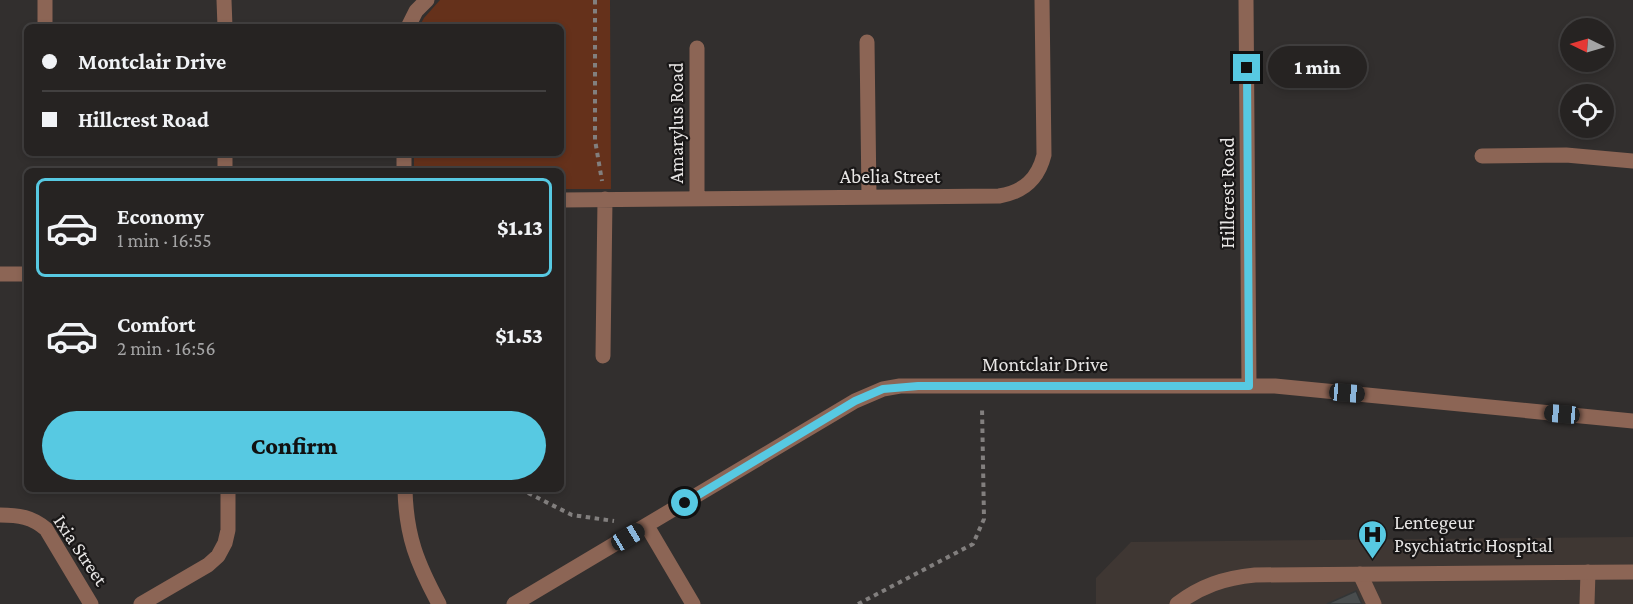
<!DOCTYPE html>
<meta charset="utf-8">
<style>
:root{--surface:#262322;--page:#322f2f;--text:#f1f3f6;--muted:#a4a4a5;--line:#424040;--accent:#57c9e2}
body{margin:0;font-family:"Crimson Pro",serif;background:var(--page);color:var(--text);height:100vh;display:flex;flex-direction:column;font-size:22px;white-space:nowrap}
*{box-sizing:border-box;margin:0}
p{font-size:20px;color:var(--muted)}
.icon{flex:none;width:33px;height:33px;fill:none;stroke:currentColor;stroke-width:2;stroke-linecap:round;stroke-linejoin:round}
.map{position:relative;flex:1;overflow:hidden}
.sheet{position:absolute;left:24px;top:168px;width:540px;height:324px;display:flex;flex-direction:column;background:var(--surface);border-radius:9px;box-shadow:0 3px 9px #0003,0 0 0 2px var(--line)}
.sheet>*{flex:none}
.top-card{position:absolute;left:24px;top:24px;width:540px;height:132px;border-radius:9px;box-shadow:0 3px 9px #0003,0 0 0 2px var(--line);display:grid;align-content:center;height:132px;padding:0 18px;background:var(--surface)}
.needle{width:39px;rotate:275deg}
.buttons{position:absolute;left:1560px;top:18px;display:grid;gap:12px}
.buttons a{display:grid;place-items:center;width:54px;height:54px;border-radius:50%;background:var(--surface);box-shadow:0 3px 9px #0003,0 0 0 2px var(--line);font-size:30px}
.end{position:absolute;width:27px;height:27px;margin:-14px;border:8px solid #57c9e2;background:#111;box-shadow:0 0 0 3px #111}
.from{border-radius:50%}
.bubble{position:absolute;height:42px;border-radius:21px;background:var(--surface);box-shadow:0 3px 9px #0003,0 0 0 2px var(--line);font-size:20px;font-weight:800;line-height:42px;text-align:center}
.car{position:absolute;width:18px;height:36px;margin:-18px -9px;border-radius:8px;box-shadow:0 0 4px 2px #0007;background:linear-gradient(#222 24%,#8ab4d8 0 40%,#222 0 76%,#8ab4d8 0 86%,#222 0)}
.top-card b{display:flex;align-items:center;gap:21px;height:57px;font-size:22px}
.top-card b+b{border-top:2px solid var(--line)}
.top-card i{width:15px;height:15px;background:var(--text)}
ul{padding:10px 0 0;list-style:none}
li{display:flex;align-items:center;gap:18px;height:99px;margin:0 12px 9px;padding:0 6px;border:3px solid transparent;border-radius:9px}
li div{flex:1}
li b{display:block;font-size:22px}
li em{font-style:normal;font-weight:800}
li.on{border-color:var(--accent)}
li>.icon{width:54px;height:54px;stroke-width:1.5}
.button{display:flex;gap:12px;margin-top:auto;padding:12px 18px}
.button a{flex:1;height:69px;border-radius:36px;background:var(--accent);color:#111;font-size:24px;font-weight:800;line-height:69px;text-align:center}
.map>svg:first-child{display:block}
.built{fill:#3f3733}
.green{fill:#65311b}
.building{fill:#494d4e;stroke:#333637;stroke-width:1.5}
.lines{fill:none;stroke-linecap:round;stroke-linejoin:round}
.path{stroke:#827f7e;stroke-width:4;stroke-dasharray:4.5 4.5;stroke-linecap:butt}
.lane{stroke:#8c6555;stroke-width:15}
.street{stroke:#8c6555;stroke-width:15}
.route{stroke:#57c9e2;stroke-width:8}
.labels{text-anchor:middle;stroke-width:4.5;stroke-linejoin:round;paint-order:stroke}
.street-label{font-size:20px;fill:#e7e5e4;stroke:#191717}
.poi-label{font-size:20px;fill:#e7e5e4;stroke:#191717;text-anchor:start}
</style>
<div class="map">
<svg width="1633" height="604" viewBox="0 0 1633 604">
<rect width="100%" height="100%" fill="#322f2e"/>
<path class="built" d="M1633,537v67h-537v-26l35,-36z"/>
<path class="green" d="M440,0h170l1,189h-50v-18h-147v-18h147v-126h-142l5,-9z"/>
<path class="building" d="M1356,591l6,13h-35z"/>
<g class="lines">
<path class="path" d="M595,0v140l7,41
M520,489l52,26 42,6
M858,604l115,-60 11,-25 -2,-112"/>
<path class="lane" d="M1360,574l14,30
M1587,604l1,-32"/>
<path class="street" d="M45,0v27
M224,0l1,27
M1246,0l3,386
M408,27l8,-16 11,-11
M867,42l2,155
M225,153v18
M404,153v18
M1482,156l84,-1 67,6
M697,198v-150
M561,200l438,-4c25,-4 39,-17 45,-41l-2,-155
M0,274h27
M603,356l2,-157
M405,489c1,47 12,74 34,115
M0,515c19,0 32,2 46,14l45,75
M647,526l46,78
M141,604l67,-39 10,-9 7,-13 3,-13v-41
M514,604l341,-203 28,-12 17,-3h375l358,35
M1177,604c24,-18 47,-26 78,-29l378,-3"/>
</g>
<g class="lines">
<path class="route" d="M685,503l170,-102 28,-12 35,-3h331l-2,-318"/>
</g>
<defs>
<symbol id="hospital-pin" viewBox="-11 -11 22 30"><path d="M0 17L-7.5 6A9.5 9.5 0 1 1 7.5 6Z" fill="#57c9e2" stroke="#191717"/><path d="M-5-5h3v3.5h4V-5h3V5h-3V1.5h-4V5h-3Z" fill="#111"/></symbol>
</defs>
<g fill-rule="evenodd">
<use href="#hospital-pin" x="1356" y="518" width="33" height="45"/>
</g>
<g class="labels">
<g class="street-label">
<text transform="translate(676 123) rotate(-90)" y="7">Amarylus Road</text>
<text x="890" y="183">Abelia Street</text>
<text transform="translate(1227 193) rotate(-90)" y="7">Hillcrest Road</text>
<text x="1045" y="371">Montclair Drive</text>
<text transform="translate(81 550) rotate(56)" y="7">Ixia Street</text>
</g>
<g class="poi-label">
<text x="1394" y="529">Lentegeur<tspan x="1394" dy="23">Psychiatric Hospital</tspan></text>
</g>
</g>
</svg>
<div class="buttons">
<a><svg class="needle" viewBox="-14 -14 28 28"><path d="M0-13l5 13h-10z" fill="#e53935"/><path d="M0 13l5-13h-10z" fill="#a4a4a5"/></svg></a>
<a><svg class="icon" aria-label="locate" viewBox="0 0 24 24"><circle cx="12" cy="12" r="6"/><path d="M12 2v4M12 18v4M2 12h4M18 12h4"/></svg></a>
</div>
<i class="end from" style="left:685px;top:503px"></i>
<i class="end" style="left:1247px;top:68px"></i>
<div class="bubble" style="left:1268px;top:46px;width:99px">1 min</div>
<i class="car" style="left:1347px;top:393px;rotate:95deg"></i>
<i class="car" style="left:1562px;top:414px;rotate:275deg"></i>
<i class="car" style="left:628px;top:537px;rotate:59deg"></i>
<div class="top-card">
<b><i class="from"></i>Montclair Drive</b>
<b><i></i>Hillcrest Road</b>
</div>
<section class="sheet">
<ul>
<li class="on"><svg class="icon" aria-label="car" viewBox="0 0 24 24"><path d="M5 17H2v-5l4-1 3-4h7l3 4 3 1v5h-3M9 17h6M6 11h13"/><circle cx="7" cy="17" r="2"/><circle cx="17" cy="17" r="2"/></svg><div><b>Economy</b><p>1 min · 16:55</p></div><em>$1.13</em></li>
<li><svg class="icon" aria-label="car" viewBox="0 0 24 24"><path d="M5 17H2v-5l4-1 3-4h7l3 4 3 1v5h-3M9 17h6M6 11h13"/><circle cx="7" cy="17" r="2"/><circle cx="17" cy="17" r="2"/></svg><div><b>Comfort</b><p>2 min · 16:56</p></div><em>$1.53</em></li>
</ul>
<div class="button"><a>Confirm</a></div>
</section>
</div>
